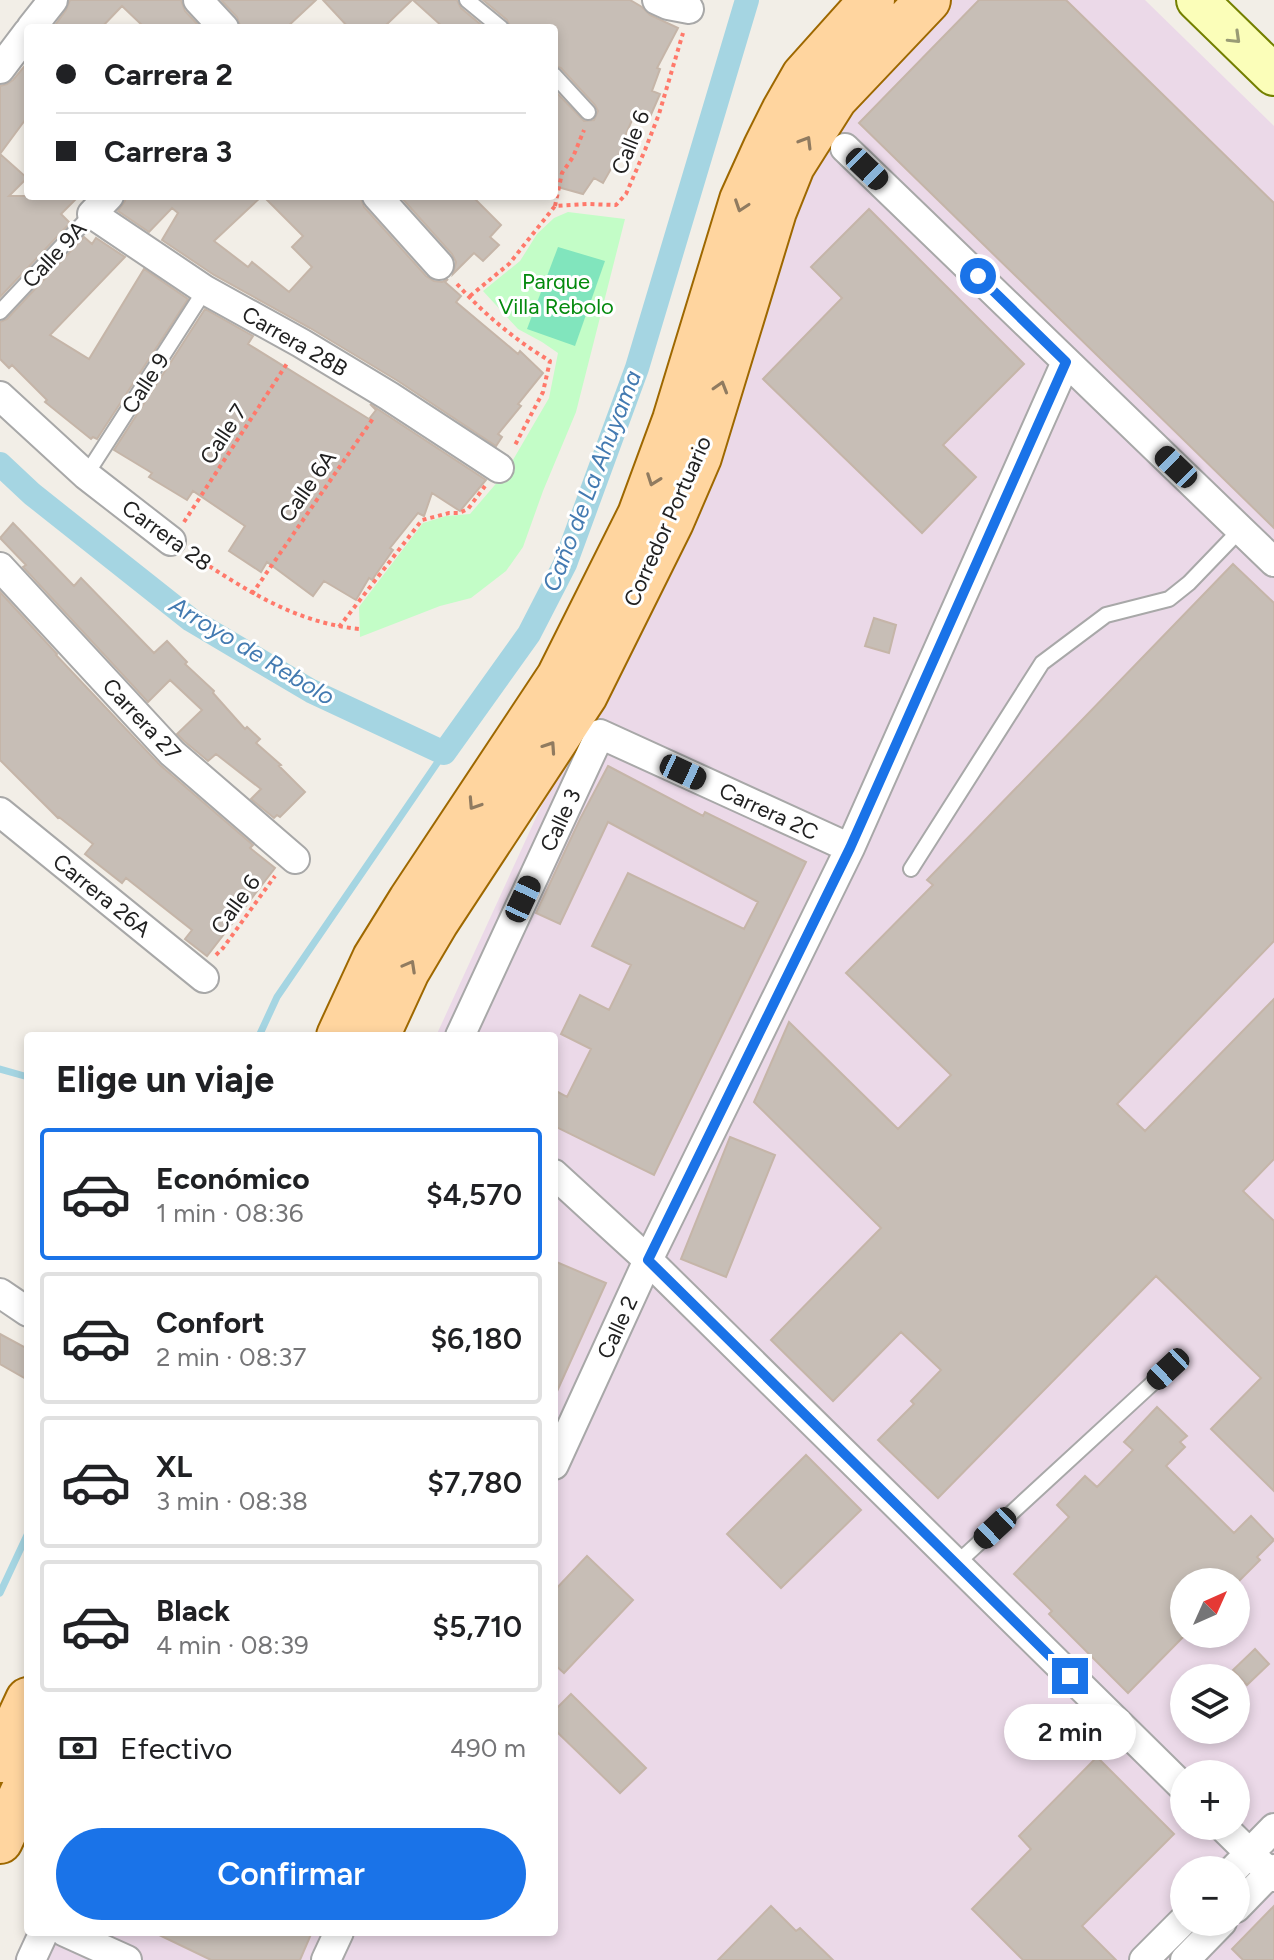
<!DOCTYPE html>
<html lang="es">
<meta charset="utf-8">
<style>
:root{--surface:#fff;--page:#f2f2f2;--text:#202124;--muted:#757577;--line:#e0e0e0;--accent:#1a73e8}
body{margin:0;font-family:Figtree,sans-serif;background:var(--page);color:var(--text);height:100vh;display:flex;flex-direction:column;font-size:30px;white-space:nowrap}
*{box-sizing:border-box;margin:0}
p{font-size:26px;color:var(--muted)}
.icon{flex:none;width:44px;height:44px;fill:none;stroke:currentColor;stroke-width:2;stroke-linecap:round;stroke-linejoin:round}
.map{position:relative;flex:1;overflow:hidden}
.side{position:absolute;left:24px;top:1032px;width:534px;height:904px;display:flex;flex-direction:column;background:var(--surface);border-radius:8px;box-shadow:0 4px 12px #0003}
.side>*{flex:none}
.guide{position:absolute;left:24px;top:24px;width:534px;height:176px;border-radius:8px;box-shadow:0 4px 12px #0003;display:grid;align-content:center;height:176px;padding:0 32px;background:var(--surface)}
.needle{width:52px;rotate:45deg}
.buttons{position:absolute;left:1170px;top:1568px;display:grid;gap:16px}
.buttons a{display:grid;place-items:center;width:80px;height:80px;border-radius:50%;background:var(--surface);box-shadow:0 4px 12px #0003;font-size:40px}
.end{position:absolute;width:36px;height:36px;margin:-18px;border:10px solid #1a73e8;background:#fff;box-shadow:0 0 0 4px #fff}
.from{border-radius:50%}
.bubble{position:absolute;height:56px;border-radius:28px;background:var(--surface);box-shadow:0 4px 12px #0003;font-size:26px;font-weight:600;line-height:56px;text-align:center}
.car{position:absolute;width:24px;height:48px;margin:-24px -12px;border-radius:10px;box-shadow:0 0 6px 2px #0007;background:linear-gradient(#222 24%,#8ab4d8 0 40%,#222 0 76%,#8ab4d8 0 86%,#222 0)}
.guide b{display:flex;align-items:center;gap:28px;height:76px;font-size:30px}
.guide b+b{border-top:2px solid var(--line)}
.guide i{width:20px;height:20px;background:var(--text)}
ul{padding:0;list-style:none}
li{display:flex;align-items:center;gap:24px;height:132px;margin:0 16px 12px;padding:0 16px;border:4px solid var(--line);border-radius:8px}
li div{flex:1}
li b{display:block;font-size:30px}
li em{font-style:normal;font-weight:600}
li.current{border-color:var(--accent)}
li>.icon{width:72px;height:72px;stroke-width:1.5}
h2{padding:0 32px;font-size:36px;line-height:96px}
.pay{display:flex;align-items:center;gap:20px;height:88px;padding:0 32px;font-size:30px}
.pay p{margin-inline-start:auto}
.cta{display:flex;gap:16px;margin-top:auto;padding:16px 32px}
.cta a{flex:1;height:92px;border-radius:48px;background:var(--accent);color:#fff;font-size:32px;font-weight:600;line-height:92px;text-align:center}
.map>svg:first-child{display:block}
.industrial{fill:#ebd9e8;fill-rule:evenodd}
.park{fill:#c3fdc7}
.pitch{fill:#81e5bd}
.lines{fill:none;stroke-linecap:round;stroke-linejoin:round}
.stream{stroke:#a5d5e2;stroke-width:7}
.canal{stroke:#a5d5e2;stroke-width:24}
.building{fill:#c7beb6;stroke:#c5b5a8;stroke-width:2}
.lane-casing{stroke:#a8a8a8;stroke-width:18}
.street-casing{stroke:#a8a8a8;stroke-width:32}
.secondary-casing{stroke:#748000;stroke-width:44}
.primary-casing{stroke:#9e6800;stroke-width:48}
.path{stroke:#ff796b;stroke-width:4;stroke-dasharray:4 4;stroke-linecap:butt}
.lane{stroke:#fff;stroke-width:14}
.street{stroke:#fff;stroke-width:28}
.secondary{stroke:#fbfeb9;stroke-width:40}
.primary{stroke:#ffd59f;stroke-width:44}
.oneway{stroke:#999b75}
.oneway2{stroke:#907b60}
.route{stroke:#1a73e8;stroke-width:10}
.labels{text-anchor:middle;stroke-width:6;stroke-linejoin:round;paint-order:stroke}
.street-label{font-size:22px;fill:#212121;stroke:#fff}
.park-label{font-size:22px;fill:#048a0e;stroke:#fff}
.water-label{font-size:24px;font-style:italic;fill:#437ab1;stroke:#fff}
</style>
<div class="map">
<svg width="1274" height="1960" viewBox="0 0 1274 1960">
<rect width="100%" height="100%" fill="#f2eee7"/>
<path class="industrial" d="M946,0h199l129,126v1834h-1260l14,-32v4h526v-896h-118l125,-273 228,-555 54,-101zM1184,1582h52v52h-52zM1184,1678h52v52h-52zM1184,1774h52v52h-52zM1184,1870h52v52h-52z"/>
<path class="park" d="M568,212l57,7 -49,193 -33,79 -20,56 -17,24 -35,27 -31,8 -80,31 -1,-30 64,-84 23,-7 24,-2 36,-42 43,-74 9,-45 -16,-11 -24,-13 -35,-38 37,-30 17,-27 17,-16z"/>
<path class="pitch" d="M558,247l47,14 -30,85 -48,-17z"/>
<g class="lines">
<path class="stream" d="M259,1036l18,-39 167,-244
M0,1069l28,8
M0,1593l28,-60"/>
<path class="canal" d="M0,464l32,30 159,126 120,71 133,62 85,-119 36,-70 72,-196 110,-368"/>
</g>
<path class="building" d="M70,0h111l4,11 16,17h-56l-23,-22 -21,22h-48l13,-18z
M221,0h95l-30,28h-45l-4,-11z
M323,0h89l-29,28h-34z
M413,0h44l4,8 24,20h-41z
M483,0h147l12,7 8,8 28,13 -21,40 3,1 -8,22 8,3 -10,23 -14,-6 -14,32 3,1 -22,39 -9,-5 -11,16 -29,-8v-96l30,31 10,-1 4,-9 -3,-6 -34,-37 -7,-3v-37h-43l-4,-8z
M979,0h87l208,203v325l-415,-405z
M28,62v54l-28,38 27,24 -18,18h70l-18,18 9,9 -70,74v-211l7,-2 6,-4z
M126,196h136l-48,45 34,26 4,-5 37,30 23,-25 -20,-20 11,-11 -40,-40h97l4,11 62,69 8,5 8,1 6,-3 -3,3 16,14 -5,6 62,52 2,-3 23,22 -25,31 3,2 -23,28 4,3 -6,9 -98,-65 -88,-53 -96,-53 -52,-35 16,-27 -6,-5 -23,24 -31,-21 7,-10z
M400,196h72l29,29 -11,12 9,8 -16,16 -9,-8 -21,21 3,-12 -4,-8z
M869,209l155,155 -81,81 33,32 -54,56 -159,-154 79,-81 -31,-31z
M84,237l8,7 4,-6 29,19 -75,78 39,24 55,-90 44,30 -91,140 -4,-2 -2,2 -46,-37 2,-2 -35,-35 -3,3 -9,-9v-37l7,-3z
M205,309l48,27 -5,8 121,75 7,-9 -6,-6 116,76 -26,31 -28,-18 -8,23 -6,-3 -28,35 3,2 -21,30 -3,-2 -13,22 -32,-19 -11,15 -46,-34 -6,10 -32,-21 16,-25 -52,-35 -6,9 -38,-23 3,-4 -38,-23z
M13,523l61,63 7,-8 73,75 13,-12 20,21 -2,2 29,27 -1,2 32,36 2,-2 13,12 -4,4 25,22 -2,1 26,26 -25,25 -3,-2 -3,3 -23,-19 10,-10 -45,-35 -8,7 -24,-20 -7,-7 25,-24 -32,-30 -22,22 -125,-135 3,-2 -26,-27z
M1233,564l41,39v338l-157,163 28,27 129,-132v160l-31,32 31,30v270l-63,-62 50,-51 -105,-102 -218,222 -60,-58 36,-36 -3,-3 30,-31 -40,-38 -68,69 -62,-61 110,-112 -127,-126 35,-80 109,107 53,-54 -105,-102 87,-88 -6,-5z
M0,592l57,62 -1,1 104,110 93,80 -3,3 25,20 -68,88 -22,-17 7,-9 -66,-52 -4,5 -37,-29 8,-10 -34,-27 -1,1 -58,-58z
M874,618l22,7 -7,28 -24,-7z
M608,766l95,50 2,-4 101,50 -152,313 -100,-49v-36l13,7 24,-48 -30,-15 19,-39 29,15 22,-45 -39,-19 36,-73 116,56 14,-27 -150,-80 -48,102 -24,-11 44,-94z
M730,1137l45,18 -49,122 -45,-18z
M554,1261l52,22 -52,115z
M0,1334l28,15v31l-28,-16z
M1157,1407l30,29 -7,6 5,5 -19,19 68,67 17,-17 23,24 -17,17 3,3 -22,22h-54v54l-56,57 -79,-79 3,-3 -38,-37 55,-57 -12,-12 28,-29 12,11 36,-37 -9,-8z
M806,1455l55,55 -80,78 -54,-54z
M587,1556l46,44 -69,73 -10,-9v-73z
M1255,1649l14,15 -22,21 -14,-15z
M571,1694l75,74 -26,25 -66,-64v-18z
M1097,1757l77,77 -92,92 34,34h-93l-51,-51 59,-60 -12,-13z
M771,1906l25,25 4,-3 33,32h-115z
M1274,1906v54h-31l-11,-11z
M153,1932h159l-12,28h-89z"/>
<g class="lines">
<defs>
<path id="lane" d="M467,0l34,28
M554,75l34,37
M0,312l92,-98
M86,475l119,-185
M911,869l131,-206 64,-48 63,-16 20,-16 51,-53
M956,1564l212,-195"/>
<path id="street" d="M198,0l26,28
M657,0l11,5 21,4
M31,28l22,-28
M0,69l28,-37
M845,148l429,414
M109,196l-17,18 113,76 96,53 88,53 110,72
M377,196l62,69
M0,396l86,79 85,66
M0,567l172,186 123,106
M0,812l204,166
M460,1036l140,-302 250,114
M554,1174l94,86 536,528
M0,1293l28,19
M554,1465l94,-205 202,-412 216,-486
M1222,1826l52,51
M1233,1870l41,-42
M1236,1908l38,-39
M65,1932l62,28
M31,1960l13,-28
M326,1960l13,-28
M1144,1960l40,-40
M1185,1960l37,-38"/>
<path id="secondary" d="M1197,0l77,75"/>
<path id="primary" d="M339,1036l36,-78 36,-58 148,-223 81,-162 35,-95 67,-220 24,-53 18,-36 20,-35 68,-76
M377,1036l30,-65 29,-49 149,-227 86,-173 28,-65 75,-246 18,-45 43,-68 93,-98
M0,1760l28,-60
M0,1841l28,-60"/>
</defs>
<use href="#lane" class="lane-casing"/>
<use href="#street" class="street-casing"/>
<use href="#secondary" class="secondary-casing"/>
<use href="#primary" class="primary-casing"/>
<path class="path" d="M555,206l7,-33 11,-16 11,-27
M457,284c27,30 58,56 93,77l-7,31 -29,55
M470,296l39,-32 46,-58 32,-2 29,1 10,-11 19,-44 14,-36 24,-81
M184,522l104,-160
M189,553c54,35 105,70 171,76
M252,594l122,-177
M339,627l83,-107 27,-7h10l9,-4 17,-23
M216,955l7,-7 52,-72"/>
<use href="#lane" class="lane"/>
<use href="#street" class="street"/>
<use href="#secondary" class="secondary"/>
<use href="#primary" class="primary"/>
</g>
<defs><path id="oneway-chevron" d="M-2-3.5L2.5 0L-2 3.5" fill="none" stroke-width="1.6" stroke-linecap="round" stroke-linejoin="round" transform="scale(2)"/></defs>
<use class="oneway" href="#oneway-chevron" transform="translate(1235 38) rotate(44)"/>
<g class="oneway2">
<use href="#oneway-chevron" transform="translate(806 142) rotate(-59)"/>
<use href="#oneway-chevron" transform="translate(741 206) rotate(109)"/>
<use href="#oneway-chevron" transform="translate(721 387) rotate(-73)"/>
<use href="#oneway-chevron" transform="translate(653 480) rotate(110)"/>
<use href="#oneway-chevron" transform="translate(550 747) rotate(-56)"/>
<use href="#oneway-chevron" transform="translate(474 804) rotate(123)"/>
<use href="#oneway-chevron" transform="translate(410 966) rotate(-61)"/>
</g>
<g class="lines">
<path class="route" d="M978,276l88,86 -216,486 -202,412 422,416"/>
</g>
<g class="labels">
<g class="street-label">
<text transform="translate(630 142) rotate(-68)" y="8">Calle 6</text>
<text transform="translate(54 254) rotate(-47)" y="8">Calle 9A</text>
<text transform="translate(295 341) rotate(30)" y="8">Carrera 28B</text>
<text transform="translate(145 383) rotate(-57)" y="8">Calle 9</text>
<text transform="translate(223 434) rotate(-57)" y="8">Calle 7</text>
<text transform="translate(307 486) rotate(-55)" y="8">Calle 6A</text>
<text transform="translate(667 521) rotate(-66)" y="8">Corredor Portuario</text>
<text transform="translate(167 535) rotate(36)" y="8">Carrera 28</text>
<text transform="translate(142 719) rotate(47)" y="8">Carrera 27</text>
<text transform="translate(769 811) rotate(25)" y="8">Carrera 2C</text>
<text transform="translate(560 820) rotate(-65)" y="8">Calle 3</text>
<text transform="translate(102 895) rotate(39)" y="8">Carrera 26A</text>
<text transform="translate(235 904) rotate(-54)" y="8">Calle 6</text>
<text transform="translate(617 1327) rotate(-65)" y="8">Calle 2</text>
</g>
<g class="park-label">
<text x="556" y="289">Parque<tspan x="556" dy="25">Villa Rebolo</tspan></text>
</g>
<g class="water-label">
<text transform="translate(592 481) rotate(-69)" y="8">Caño de La Ahuyama</text>
<text transform="translate(252 651) rotate(31)" y="8">Arroyo de Rebolo</text>
</g>
</g>
</svg>
<div class="buttons">
<a><svg class="needle" viewBox="-14 -14 28 28"><path d="M0-13l5 13h-10z" fill="#e53935"/><path d="M0 13l5-13h-10z" fill="#757577"/></svg></a>
<a><svg class="icon" aria-label="layers" viewBox="0 0 24 24"><path d="M12 4l9 5-9 5-9-5zM3 14l9 5 9-5"/></svg></a>
<a>+</a>
<a>−</a>
</div>
<i class="end from" style="left:978px;top:276px"></i>
<i class="end" style="left:1070px;top:1676px"></i>
<div class="bubble" style="left:1004px;top:1704px;width:132px">2 min</div>
<i class="car" style="left:867px;top:169px;rotate:134deg"></i>
<i class="car" style="left:1176px;top:467px;rotate:314deg"></i>
<i class="car" style="left:683px;top:772px;rotate:115deg"></i>
<i class="car" style="left:523px;top:899px;rotate:25deg"></i>
<i class="car" style="left:1168px;top:1369px;rotate:227deg"></i>
<i class="car" style="left:995px;top:1528px;rotate:227deg"></i>
<div class="guide">
<b><i class="from"></i>Carrera 2</b>
<b><i></i>Carrera 3</b>
</div>
<section class="side">
<h2>Elige un viaje</h2>
<ul>
<li class="current"><svg class="icon" aria-label="car" viewBox="0 0 24 24"><path d="M5 17H2v-5l4-1 3-4h7l3 4 3 1v5h-3M9 17h6M6 11h13"/><circle cx="7" cy="17" r="2"/><circle cx="17" cy="17" r="2"/></svg><div><b>Económico</b><p>1 min · 08:36</p></div><em>$4,570</em></li>
<li><svg class="icon" aria-label="car" viewBox="0 0 24 24"><path d="M5 17H2v-5l4-1 3-4h7l3 4 3 1v5h-3M9 17h6M6 11h13"/><circle cx="7" cy="17" r="2"/><circle cx="17" cy="17" r="2"/></svg><div><b>Confort</b><p>2 min · 08:37</p></div><em>$6,180</em></li>
<li><svg class="icon" aria-label="car" viewBox="0 0 24 24"><path d="M5 17H2v-5l4-1 3-4h7l3 4 3 1v5h-3M9 17h6M6 11h13"/><circle cx="7" cy="17" r="2"/><circle cx="17" cy="17" r="2"/></svg><div><b>XL</b><p>3 min · 08:38</p></div><em>$7,780</em></li>
<li><svg class="icon" aria-label="car" viewBox="0 0 24 24"><path d="M5 17H2v-5l4-1 3-4h7l3 4 3 1v5h-3M9 17h6M6 11h13"/><circle cx="7" cy="17" r="2"/><circle cx="17" cy="17" r="2"/></svg><div><b>Black</b><p>4 min · 08:39</p></div><em>$5,710</em></li>
</ul>
<div class="pay"><svg class="icon" aria-label="cash" viewBox="0 0 24 24"><path d="M3 7h18v10H3z"/><circle cx="12" cy="12" r="2"/></svg>Efectivo<p>490 m</p></div>
<div class="cta"><a>Confirmar</a></div>
</section>
</div>
